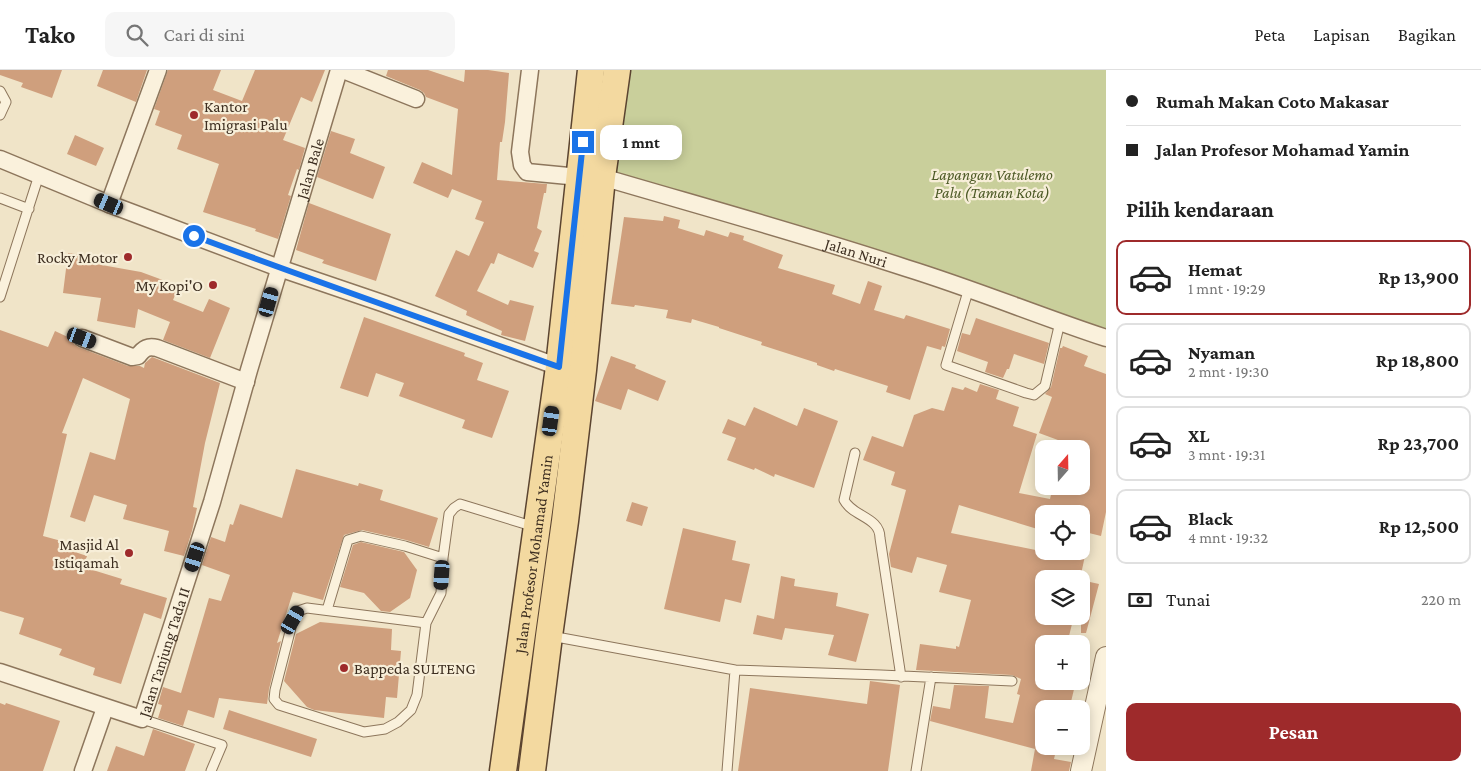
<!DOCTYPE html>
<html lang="id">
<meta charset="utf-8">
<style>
:root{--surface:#fff;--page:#f6f6f6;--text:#222;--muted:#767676;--line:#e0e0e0;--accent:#9e2a2b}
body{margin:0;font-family:"Crimson Pro",serif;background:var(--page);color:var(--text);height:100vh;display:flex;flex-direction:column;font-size:19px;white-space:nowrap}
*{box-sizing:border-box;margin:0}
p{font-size:16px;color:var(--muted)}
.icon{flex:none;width:28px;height:28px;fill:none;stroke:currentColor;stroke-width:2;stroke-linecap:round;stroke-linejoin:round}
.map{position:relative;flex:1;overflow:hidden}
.sheet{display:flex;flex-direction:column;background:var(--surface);width:375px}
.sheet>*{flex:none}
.guide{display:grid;align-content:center;height:110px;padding:0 20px;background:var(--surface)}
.needle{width:32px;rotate:20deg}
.fabs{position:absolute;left:1035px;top:370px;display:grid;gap:10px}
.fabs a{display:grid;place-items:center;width:55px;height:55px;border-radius:10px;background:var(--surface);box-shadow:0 2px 12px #0003;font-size:25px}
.end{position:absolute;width:22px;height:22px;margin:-11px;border:6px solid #1a73e8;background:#fff;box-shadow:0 0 0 2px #fff}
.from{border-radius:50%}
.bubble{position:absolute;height:35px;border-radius:10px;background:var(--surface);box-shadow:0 2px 12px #0003;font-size:16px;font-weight:700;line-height:35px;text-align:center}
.car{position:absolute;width:15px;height:30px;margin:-15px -8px;border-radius:6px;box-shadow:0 0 4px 1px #0007;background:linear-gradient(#222 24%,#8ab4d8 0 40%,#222 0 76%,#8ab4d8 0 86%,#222 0)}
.guide b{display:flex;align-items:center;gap:18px;height:48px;font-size:19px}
.guide b+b{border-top:1px solid var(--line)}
.guide i{width:12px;height:12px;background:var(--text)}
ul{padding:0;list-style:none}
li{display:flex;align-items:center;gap:15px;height:75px;margin:0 10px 8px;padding:0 10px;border:2px solid var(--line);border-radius:10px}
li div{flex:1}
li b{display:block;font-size:19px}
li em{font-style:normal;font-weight:700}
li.active{border-color:var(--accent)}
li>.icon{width:45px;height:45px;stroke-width:1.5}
h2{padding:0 20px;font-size:22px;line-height:60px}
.pay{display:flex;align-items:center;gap:12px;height:55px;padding:0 20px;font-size:19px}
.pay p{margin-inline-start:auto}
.cta{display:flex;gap:10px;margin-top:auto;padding:10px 20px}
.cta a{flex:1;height:58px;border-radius:10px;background:var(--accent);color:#fff;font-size:20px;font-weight:700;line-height:58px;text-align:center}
header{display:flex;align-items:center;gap:30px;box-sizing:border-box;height:70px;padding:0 25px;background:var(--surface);border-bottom:1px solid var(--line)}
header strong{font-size:24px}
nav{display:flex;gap:28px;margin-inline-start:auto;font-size:18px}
.search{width:350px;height:45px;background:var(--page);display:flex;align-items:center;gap:12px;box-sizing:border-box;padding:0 18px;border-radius:10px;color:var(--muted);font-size:19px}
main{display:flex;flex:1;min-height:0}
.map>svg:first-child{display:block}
.green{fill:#c9cf9b}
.building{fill:#cf9f7d}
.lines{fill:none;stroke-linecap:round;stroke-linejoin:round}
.service-casing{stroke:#8d765c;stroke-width:11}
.minor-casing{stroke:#8d765c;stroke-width:19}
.tertiary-casing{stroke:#8d765c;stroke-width:22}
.primary-casing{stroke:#5b4430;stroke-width:29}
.service{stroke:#faf1dc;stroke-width:9}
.minor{stroke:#faf1dc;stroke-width:16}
.tertiary{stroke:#faf1dc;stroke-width:20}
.primary{stroke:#f3d9a0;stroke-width:26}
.route{stroke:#1a73e8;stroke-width:6}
.poi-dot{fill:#9e2a2b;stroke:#f7eed8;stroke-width:2}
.labels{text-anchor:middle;stroke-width:4.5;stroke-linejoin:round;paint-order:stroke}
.poi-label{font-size:16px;fill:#3d2e20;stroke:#f7eed8;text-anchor:end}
.street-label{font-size:16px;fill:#3d2e20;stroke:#f7eed8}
.park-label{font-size:16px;font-style:italic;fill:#4d5a26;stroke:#f7eed8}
</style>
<header>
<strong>Tako</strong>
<div class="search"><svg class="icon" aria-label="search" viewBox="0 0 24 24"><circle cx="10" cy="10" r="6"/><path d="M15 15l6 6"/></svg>Cari di sini</div>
<nav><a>Peta</a><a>Lapisan</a><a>Bagikan</a></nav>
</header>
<main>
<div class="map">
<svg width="1106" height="701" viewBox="0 0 1106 701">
<rect width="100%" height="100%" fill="#f0e4c8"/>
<path class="green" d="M620,0h486v273l-203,-70 -297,-90z"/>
<path class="building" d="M0,0h62l-10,28 -31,-11 2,-4 -23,-8z
M103,0h44l-11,32 -39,-16z
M168,0h53l-8,20 29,11 13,-31h70l-13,32 -11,-5 -18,43 22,8 -6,22 -2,-1 -9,26 3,1 -13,43 -23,-8 1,-2 -53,-17 16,-48 -42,-15 5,-14 -27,-10 5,-14 -6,-2z
M388,0h40l36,12 1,-12h23l21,3 -4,49 -3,20h-2l-3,38 50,4 -1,9h-2l-7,35 5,3 -8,20 5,2 -6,15 -35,-15 -4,11 -3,-1 -14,28 31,14 2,-5 24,6 -9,35 -24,-6 1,-4 -36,-16 1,-4 -32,-15 21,-46 13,6 15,-34 -9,-3 7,-18 -30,-12 -4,9 -35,-15 9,-21 30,13 6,-66 -32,-12 -2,-4 -4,-3 -34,-14z
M331,61l24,8 -5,14 35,14 -12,32 -56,-22z
M75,65l29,13 -8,18 -29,-12z
M309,133l82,31 -15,47 -54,-18 2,-3 -28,-10z
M664,146l16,4 -2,8 26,8 2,-6 22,7 2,-5 14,4 -1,4 40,15 -5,13 57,17 -3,9 28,10 8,-23 14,5 -8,24 30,9 2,-4 44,14 -5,18 -3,-1 -1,4 -14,-4 -17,54 -24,-8 2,-6 -53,-17 -1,2 -17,-6v-2l-56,-18 1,-3 -43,-14v-1l-27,-8 -1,4 -25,-5 2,-8 -33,-5 -1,2 -23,-3 13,-87 39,4z
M68,183l29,4 -1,7 45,8 38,14 -6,14 30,12 6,-13 21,9 -20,50 -47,-18 7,-18 -32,-13 -3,19 -38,-7 4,-23 -38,-5z
M364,247l101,36 -1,3 19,7 -6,17 32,11 -17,47 -30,-10 3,-8 -66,-24 5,-13 -28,-10 -8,24 -28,-9z
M976,248l73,25 -5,21 -30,-10 -5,15h-2l-4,9 -18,-6 3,-10 -31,-11 5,-18 8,2z
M0,260l48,17 7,-16 17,8 2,5 4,3 50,19h12l4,2 1,-5 7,-6 68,26 -15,60 -12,64 4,1 -5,23 -8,25 -20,-5 5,-20 -46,-12 4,-14 -33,-10 -9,27 -15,-5 20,-65 25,8 15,-61 -47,-21 -21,55 5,1 -24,102 22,6 -2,6 24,8 -4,11 39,12 -2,5 47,14 -6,21 -17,-6 -23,71 -28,-9 2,-7 -36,-13 3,-6 -43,-15 5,-16 -24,-7z
M1063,276l25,10 -4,10 22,8v138l-5,24 -20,-5v-17h-37v17l-85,-26 -8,28 114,23 1,-5h20l-6,28h-36v37h30l-7,28h-23v37h32l-6,25 -26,-6v46h13l-3,13 17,3 -2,9h-38l4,-22 -105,-28 3,-15 17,3 4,-24 35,1 -4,32 28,5 7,-28 -3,-1 4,-15 -9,-4 -96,-5 4,-26 36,5v-3l3,1 12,-47 -32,-8 8,-27 -30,-8 -5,16 -21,-6 -2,-13 17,-64 -15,-5 4,-13 -32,-12 9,-24 31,11 11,-32 18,-7 12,3 8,-24 11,3 2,-3 12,5 3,-8 19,6 -3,9 23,8 -6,19 24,8 -18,59 31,6 3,-13h28v-37h-16l1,-6 -27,-10 13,-36 -7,-3 6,-7 9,-39h2z
M611,286l25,9 -1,3 31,13 -8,20 -30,-12 -7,21 -26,-9z
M754,337l43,19 7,-18 34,13 -24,67 -39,-14 -1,3 -19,-9 -1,2 -27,-10 9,-22 -14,-5 6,-14 17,7z
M296,399l62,17 1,-3 24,7 -3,10 58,18 -9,29 -23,-7 -44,-10 -18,5 -21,65 -30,-8 -16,51 4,-2 -12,48 -2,15 -48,-6 -5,20 -26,-8 -5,16 -25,-8 4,-13 -4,-1 5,-17 18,6 28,-95 12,3 9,-26 -28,-10 9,-28 14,5 5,-18 3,1 7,-21 42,14z
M632,432l16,5 -6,19 -16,-5z
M683,458l53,13 -4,19 18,4 -9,39 -16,-4 -5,23 -56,-13z
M361,472l43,10 13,18 -7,28 -20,14 -9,-1 -17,-18 -24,-6 13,-42z
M781,506l14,3 -1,7 44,7 -2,13 33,8 -13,48 -28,-7 6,-20 -49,-7 -3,12 -29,-6 4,-19 17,4z
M1081,510l18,4 -13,49h-5z
M320,552l72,7 -1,21 10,1 -4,47 -11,-1 -2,21 -70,-8 -7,-3 -23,-26 12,-47z
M870,611l30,4 -12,86h-150l12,-83 117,16z
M0,633l5,2 1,-2 54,18 -17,50h-43z
M229,640l88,29 -6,18 -88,-28z
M153,659l42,15 -10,27h-78l9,-25 28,10z"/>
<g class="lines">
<defs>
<path id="service" d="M0,21l6,11 -6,13
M0,128l29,11
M969,218l-23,77 80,28 8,2 11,-9 15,-64
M0,227l39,-122
M855,383l-11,47c9,17 36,17 36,38l21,139
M327,540l21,-70 13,-4 44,10 38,12
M426,553l-9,72 -6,15 -13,12 -13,7 -21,3 -85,-27 -5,-6 1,-9 18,-70 5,-9 9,-3 119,15 15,-30 2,-35 6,-44 5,-6 6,-4 75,23
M551,566l184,34
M142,649l80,26 -11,26
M727,701l8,-101 146,5 131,6
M916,701l15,-94"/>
<g id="minor">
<path d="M343,0l73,29"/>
<path d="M530,0l-10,82 2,13 5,7 52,5"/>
<path d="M0,89l109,45 170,64 106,36 174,63"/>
<path id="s1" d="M602,107c102,30 204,58 304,91 68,21 133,48 200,70"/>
<path d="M109,134l49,-134"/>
<path d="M82,268l50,19 6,-1c6,-8 10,-10 19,-8l89,34"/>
<path id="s2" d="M0,602l142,47 70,-217 37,-132 90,-300"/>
<path d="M83,701l22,-63"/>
</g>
<path id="tertiary" d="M1081,701l25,-114"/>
<g id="primary">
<path id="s3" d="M503,701l56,-404 32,-297"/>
<path d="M532,701l17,-135 16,-115 18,-151 19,-193 15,-107"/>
</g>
</defs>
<use href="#service" class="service-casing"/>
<use href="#minor" class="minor-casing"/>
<use href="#tertiary" class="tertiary-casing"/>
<use href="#primary" class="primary-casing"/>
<use href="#service" class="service"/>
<use href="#minor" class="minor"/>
<use href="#tertiary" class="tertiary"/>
<use href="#primary" class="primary"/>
</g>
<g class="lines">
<path class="route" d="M194,166c121,45 243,88 365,131l24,-225"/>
</g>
<g class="poi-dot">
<circle cx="194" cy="45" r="5"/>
<circle cx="128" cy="187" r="5"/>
<circle cx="213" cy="215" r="5"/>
<circle cx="129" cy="483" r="5"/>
<circle cx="344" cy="598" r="5"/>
</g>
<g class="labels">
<g class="poi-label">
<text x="204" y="42" text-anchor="start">Kantor<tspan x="204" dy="18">Imigrasi Palu</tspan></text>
<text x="118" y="193">Rocky Motor</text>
<text x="203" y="221">My Kopi'O</text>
<text x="119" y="480">Masjid Al<tspan x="119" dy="18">Istiqamah</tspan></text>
<text x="354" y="604" text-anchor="start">Bappeda SULTENG</text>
</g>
<g class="street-label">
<text dy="6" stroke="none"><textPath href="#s2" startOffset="725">Jalan Bale</textPath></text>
<text dy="6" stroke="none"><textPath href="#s1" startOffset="265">Jalan Nuri</textPath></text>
<text dy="6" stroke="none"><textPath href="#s3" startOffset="219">Jalan Profesor Mohamad Yamin</textPath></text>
<text dy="6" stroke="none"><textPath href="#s2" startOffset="220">Jalan Tanjung Tada II</textPath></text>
</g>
<g class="park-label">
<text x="992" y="110">Lapangan Vatulemo<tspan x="992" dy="18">Palu (Taman Kota)</tspan></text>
</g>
</g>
</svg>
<div class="fabs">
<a><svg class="needle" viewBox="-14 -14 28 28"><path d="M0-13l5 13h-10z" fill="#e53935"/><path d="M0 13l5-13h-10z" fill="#767676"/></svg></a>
<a><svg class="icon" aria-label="locate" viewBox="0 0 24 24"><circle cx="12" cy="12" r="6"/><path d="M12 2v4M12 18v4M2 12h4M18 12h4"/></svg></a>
<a><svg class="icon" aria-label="layers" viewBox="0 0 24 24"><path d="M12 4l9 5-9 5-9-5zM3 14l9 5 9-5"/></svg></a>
<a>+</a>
<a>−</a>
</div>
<i class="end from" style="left:194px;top:166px"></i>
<i class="end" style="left:583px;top:72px"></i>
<div class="bubble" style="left:600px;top:55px;width:82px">1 mnt</div>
<i class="car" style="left:109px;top:134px;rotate:293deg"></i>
<i class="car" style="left:269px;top:232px;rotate:16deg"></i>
<i class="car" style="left:82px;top:268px;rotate:111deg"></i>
<i class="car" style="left:551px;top:351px;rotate:8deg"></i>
<i class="car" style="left:195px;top:487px;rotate:198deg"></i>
<i class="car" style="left:442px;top:505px;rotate:184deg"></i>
<i class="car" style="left:293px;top:550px;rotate:30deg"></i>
</div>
<section class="sheet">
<div class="guide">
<b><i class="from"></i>Rumah Makan Coto Makasar</b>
<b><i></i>Jalan Profesor Mohamad Yamin</b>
</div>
<h2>Pilih kendaraan</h2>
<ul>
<li class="active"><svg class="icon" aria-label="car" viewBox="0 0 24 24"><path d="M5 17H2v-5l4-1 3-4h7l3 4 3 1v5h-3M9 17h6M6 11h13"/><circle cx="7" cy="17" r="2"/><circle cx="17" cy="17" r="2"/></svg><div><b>Hemat</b><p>1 mnt · 19:29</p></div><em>Rp 13,900</em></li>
<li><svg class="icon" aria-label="car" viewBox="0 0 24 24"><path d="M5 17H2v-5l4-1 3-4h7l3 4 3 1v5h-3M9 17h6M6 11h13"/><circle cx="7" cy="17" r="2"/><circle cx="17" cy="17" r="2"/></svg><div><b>Nyaman</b><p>2 mnt · 19:30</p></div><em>Rp 18,800</em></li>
<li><svg class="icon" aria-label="car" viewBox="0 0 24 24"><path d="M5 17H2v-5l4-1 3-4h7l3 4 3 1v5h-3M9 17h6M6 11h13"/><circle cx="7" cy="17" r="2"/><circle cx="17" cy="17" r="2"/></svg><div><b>XL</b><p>3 mnt · 19:31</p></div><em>Rp 23,700</em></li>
<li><svg class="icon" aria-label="car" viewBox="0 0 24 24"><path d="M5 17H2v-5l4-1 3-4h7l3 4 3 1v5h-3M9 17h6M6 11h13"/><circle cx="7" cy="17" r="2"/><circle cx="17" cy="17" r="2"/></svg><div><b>Black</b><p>4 mnt · 19:32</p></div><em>Rp 12,500</em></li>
</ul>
<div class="pay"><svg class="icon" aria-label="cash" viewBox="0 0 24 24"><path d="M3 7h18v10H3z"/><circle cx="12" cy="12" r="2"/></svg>Tunai<p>220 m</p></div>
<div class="cta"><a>Pesan</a></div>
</section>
</main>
